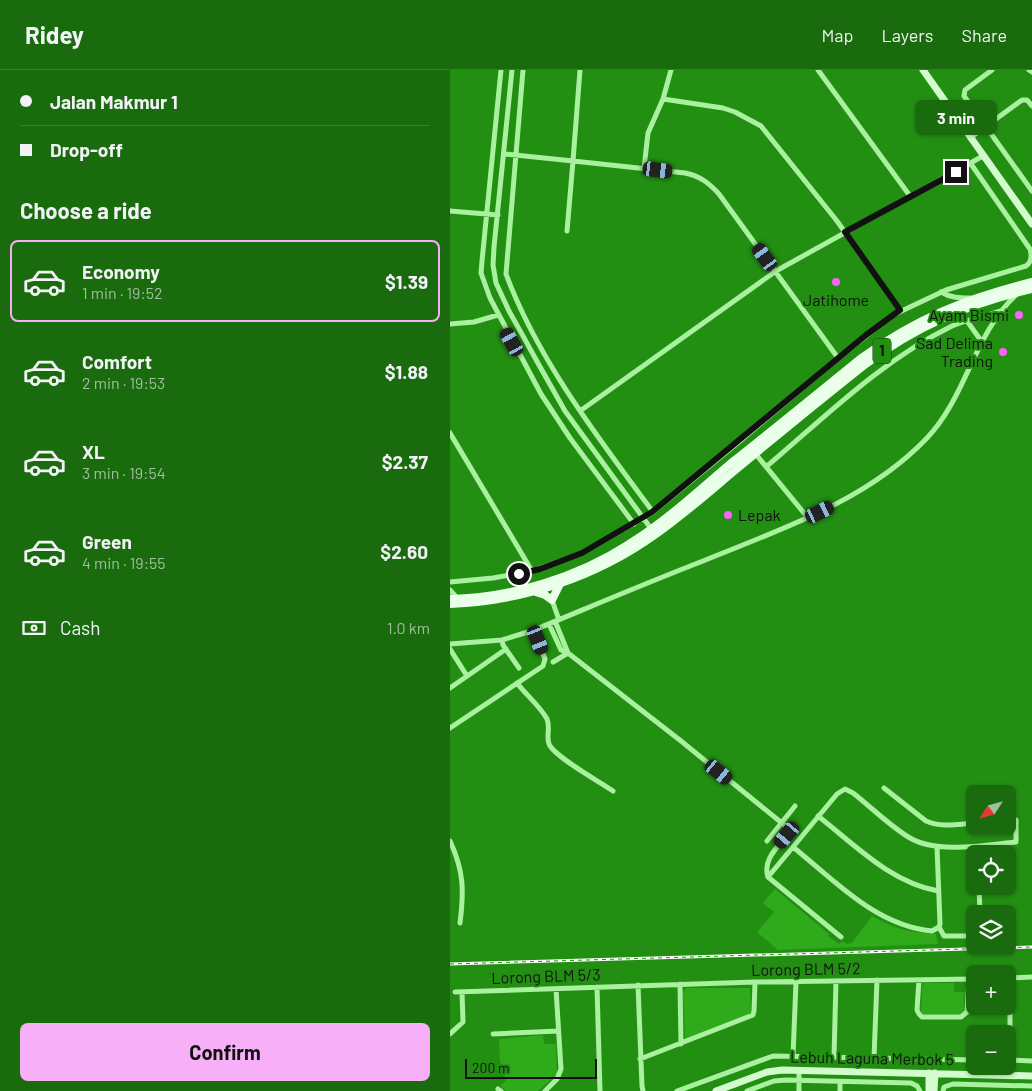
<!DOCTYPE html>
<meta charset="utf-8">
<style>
:root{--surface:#1a6b0e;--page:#237017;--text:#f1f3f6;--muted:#9fbf9e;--line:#387e2e;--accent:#f7b0f8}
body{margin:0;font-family:Barlow,sans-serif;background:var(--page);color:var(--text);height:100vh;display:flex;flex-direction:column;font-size:19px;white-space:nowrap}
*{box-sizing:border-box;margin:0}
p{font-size:16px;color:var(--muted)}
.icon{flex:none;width:28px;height:28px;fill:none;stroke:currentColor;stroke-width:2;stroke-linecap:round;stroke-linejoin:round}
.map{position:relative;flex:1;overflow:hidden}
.details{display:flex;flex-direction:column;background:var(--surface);width:450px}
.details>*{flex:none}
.banner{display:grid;align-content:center;height:110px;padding:0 20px;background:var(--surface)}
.needle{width:32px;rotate:234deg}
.tools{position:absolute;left:516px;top:715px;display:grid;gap:10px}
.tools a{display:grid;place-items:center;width:50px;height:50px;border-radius:8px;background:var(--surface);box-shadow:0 1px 4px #0004;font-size:25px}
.scale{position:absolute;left:15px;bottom:12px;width:132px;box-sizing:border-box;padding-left:5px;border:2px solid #111;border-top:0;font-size:14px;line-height:18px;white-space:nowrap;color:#111;-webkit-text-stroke:4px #228f13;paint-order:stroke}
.end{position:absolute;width:22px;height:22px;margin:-11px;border:6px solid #111;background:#fff;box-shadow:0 0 0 2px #fff}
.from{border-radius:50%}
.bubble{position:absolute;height:35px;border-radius:8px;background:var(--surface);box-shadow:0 1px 4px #0004;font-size:16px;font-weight:700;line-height:35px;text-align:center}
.car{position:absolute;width:15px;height:30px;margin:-15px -8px;border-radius:6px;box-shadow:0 0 4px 1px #0007;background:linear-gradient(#222 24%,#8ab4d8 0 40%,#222 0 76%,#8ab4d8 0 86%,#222 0)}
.banner b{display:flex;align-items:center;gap:18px;height:48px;font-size:19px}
.banner b+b{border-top:1px solid var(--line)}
.banner i{width:12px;height:12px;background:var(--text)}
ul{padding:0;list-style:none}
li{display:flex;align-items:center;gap:15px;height:82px;margin:0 10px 8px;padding:0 10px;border:2px solid transparent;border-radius:8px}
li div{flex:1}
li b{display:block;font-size:19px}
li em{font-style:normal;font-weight:700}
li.on{border-color:var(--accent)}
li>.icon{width:45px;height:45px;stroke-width:1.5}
h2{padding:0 20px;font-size:22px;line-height:60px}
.pay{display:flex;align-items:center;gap:12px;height:55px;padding:0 20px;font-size:19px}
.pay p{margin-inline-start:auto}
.primary-button{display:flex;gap:10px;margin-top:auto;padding:10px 20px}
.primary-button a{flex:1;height:58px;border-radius:8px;background:var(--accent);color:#111;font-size:20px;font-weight:700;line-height:58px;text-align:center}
header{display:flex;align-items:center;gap:30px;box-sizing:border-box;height:70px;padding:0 25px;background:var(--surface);border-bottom:1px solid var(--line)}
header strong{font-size:24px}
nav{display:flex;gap:28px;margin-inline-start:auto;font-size:18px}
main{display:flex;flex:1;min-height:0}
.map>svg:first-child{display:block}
.green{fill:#2eaa1b}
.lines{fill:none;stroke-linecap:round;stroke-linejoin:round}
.street{stroke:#a9f19f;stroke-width:5}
.secondary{stroke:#d2fccd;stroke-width:7}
.primary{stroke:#eaffe9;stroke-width:8}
.rail-casing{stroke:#fff;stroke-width:3}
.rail{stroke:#228f13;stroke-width:1;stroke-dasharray:4;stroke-linecap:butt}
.route{stroke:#111;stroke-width:6}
.poi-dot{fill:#ff5ffa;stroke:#228f13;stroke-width:2}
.labels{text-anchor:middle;stroke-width:4;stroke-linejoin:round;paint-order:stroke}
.shield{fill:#228f13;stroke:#163712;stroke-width:1}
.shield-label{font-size:15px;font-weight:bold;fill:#111}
.poi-label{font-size:16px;fill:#111;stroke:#228f13;text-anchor:end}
.street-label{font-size:16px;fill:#111;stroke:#228f13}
</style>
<header>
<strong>Ridey</strong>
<nav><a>Map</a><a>Layers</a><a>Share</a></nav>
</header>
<main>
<section class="details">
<div class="banner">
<b><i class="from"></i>Jalan Makmur 1</b>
<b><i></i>Drop-off</b>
</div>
<h2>Choose a ride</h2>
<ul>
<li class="on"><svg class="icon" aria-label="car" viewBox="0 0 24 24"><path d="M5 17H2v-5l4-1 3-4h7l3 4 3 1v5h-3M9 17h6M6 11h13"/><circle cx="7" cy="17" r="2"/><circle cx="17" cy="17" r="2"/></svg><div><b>Economy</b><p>1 min · 19:52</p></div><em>$1.39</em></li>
<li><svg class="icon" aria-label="car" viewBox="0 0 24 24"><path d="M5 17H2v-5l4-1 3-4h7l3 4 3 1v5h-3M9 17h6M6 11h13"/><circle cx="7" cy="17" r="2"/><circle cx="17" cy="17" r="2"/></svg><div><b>Comfort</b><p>2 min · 19:53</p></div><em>$1.88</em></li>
<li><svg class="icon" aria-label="car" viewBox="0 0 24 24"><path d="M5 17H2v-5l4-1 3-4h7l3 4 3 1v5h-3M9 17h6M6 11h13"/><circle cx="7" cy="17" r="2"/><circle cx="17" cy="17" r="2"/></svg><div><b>XL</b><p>3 min · 19:54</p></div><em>$2.37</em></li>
<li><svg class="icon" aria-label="car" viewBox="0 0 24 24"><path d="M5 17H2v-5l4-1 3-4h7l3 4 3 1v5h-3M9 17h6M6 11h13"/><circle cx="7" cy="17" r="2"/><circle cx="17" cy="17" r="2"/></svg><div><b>Green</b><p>4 min · 19:55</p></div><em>$2.60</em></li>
</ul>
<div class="pay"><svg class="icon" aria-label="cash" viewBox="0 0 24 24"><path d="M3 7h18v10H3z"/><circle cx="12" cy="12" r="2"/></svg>Cash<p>1.0 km</p></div>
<div class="primary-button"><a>Confirm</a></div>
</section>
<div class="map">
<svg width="582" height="1021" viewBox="0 0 582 1021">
<rect width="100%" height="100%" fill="#228f13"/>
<path class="green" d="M325,819l54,45 -1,2 11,8 4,-3 4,3 5,-1 20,-27c26,14 35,16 64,18l2,10 -160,6 -21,-18 17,-20 -11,-9z
M475,913h29v9h11l-1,19 -4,3h-39l1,-28z
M237,918h63l1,26 -66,25 -2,-47z
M93,965l1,9h12l1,30 -19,17h-32l-6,-6 6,-4 -6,-20 -1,-22z"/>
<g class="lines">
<path class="street" d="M51,0l-19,191 -1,12 9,25 51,96 29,44 64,86
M62,0l-18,177 -1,18 3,18 13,28 30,54 26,46 87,119
M73,0l-17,204c32,86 93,165 147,238
M130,0l-7,91 112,12c15,3 24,10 34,21l119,164
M368,0l92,126
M542,0l-27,20 -1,6 68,95
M579,0l3,2
M213,29l60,9 12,4 26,14 76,95 63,89
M520,68l52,-38h5l5,6
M55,84l68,7 -6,70
M194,98l4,-35 15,-34 8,-29
M0,141l48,4
M491,222c10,6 18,6 30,6
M508,240l9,11 15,21
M0,254l24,-2 24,-7
M130,341l196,-140 207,-115
M0,363l82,138
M304,382l54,66
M316,397c59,-50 116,-107 186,-141 15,-7 32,-9 48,-15
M0,512l43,-4 39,-7 50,-18 71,-41 87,-71 98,-83 55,-43 53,-25 80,-24c6,-4 6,-10 4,-17l-59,-85
M0,520l8,9
M102,530l7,20
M105,551l13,32
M99,554l12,26 7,3 113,88 107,87 1,5c-10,13 -27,26 -21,44l73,60
M52,570l1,5 16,23
M0,574l52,-4 32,-10c56,-23 112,-47 169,-69 78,-32 164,-60 224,-123 40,-42 47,-105 90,-144
M0,579l17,27
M103,592l15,-9
M67,613c9,12 23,23 30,36 4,9 -2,19 3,27 10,14 47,34 63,45
M0,618l56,-39
M0,658l93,-62 2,-7 -11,-29
M434,718l42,33c16,7 32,3 49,2
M368,746c37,29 72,66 120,75
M0,771c14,30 14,50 10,82
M317,771l28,-35
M343,777c41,33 83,79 139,84l7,-4 1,-3 -3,-77
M318,807l69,-83 8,-5 8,4c18,14 38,34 57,45 27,16 75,7 106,4v-22l-8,1
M529,816l1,28
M489,857l5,9h31
M558,908l24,-1
M469,910l-2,30 2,4 3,3h39l6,-5 2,-33
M230,914l1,60
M188,915l4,101 1,5
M147,917l3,104
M5,922l300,-10 220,-3
M0,964l13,-12 -1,-30
M43,964l65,-3
M343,986l3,-74
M384,987l2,-76
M424,988l3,-78
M190,989l113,-44 1,-4 1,-29
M558,990l24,1
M560,991v-83
M48,1019l3,2
M95,1021l12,-12 4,-10 -5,-80
M227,1021l96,-35 202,4
M297,1021l27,-10 12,-1 125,3 6,3 3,5
M349,1021v-21
M390,1021v-9
M493,1021l1,-4 9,-3 79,2"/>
<path class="secondary" d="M473,0l109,154
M266,1021l51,-19 15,-2 250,6
M479,1021v-18
M484,1021l1,-18"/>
<path class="primary" d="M86,522l9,3 7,5 8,-16
M0,529c61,-1 128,-22 179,-55 36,-22 69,-53 101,-80 44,-35 87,-70 130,-105 56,-40 106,-61 172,-77
M0,534c74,-3 146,-27 206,-70 27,-19 52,-41 77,-62 43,-36 86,-71 130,-106 53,-40 105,-62 169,-77"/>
<defs>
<path id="rail" d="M0,894l582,-17"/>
</defs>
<use href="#rail" class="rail-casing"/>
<use href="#rail" class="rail"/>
</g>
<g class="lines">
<path class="route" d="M69,504l21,-5 42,-16 70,-41 214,-177 34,-25 -55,-78 111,-60"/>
</g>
<g class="poi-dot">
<circle cx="386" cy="212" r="5"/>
<circle cx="569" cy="245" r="5"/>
<circle cx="553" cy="282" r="5"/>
<circle cx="278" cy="445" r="5"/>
</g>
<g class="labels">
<rect class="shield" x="423" y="268.5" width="18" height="25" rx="4"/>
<g class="shield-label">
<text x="432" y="286">1</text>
</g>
<g class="poi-label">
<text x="386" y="236" text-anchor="middle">Jatihome</text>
<text x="559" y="251">Ayam Bismi</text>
<text x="543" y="279">Sad Delima<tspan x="543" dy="18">Trading</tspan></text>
<text x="288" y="451" text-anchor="start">Lepak</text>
</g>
<g class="street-label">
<text transform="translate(356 899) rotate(-1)" y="6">Lorong BLM 5/2</text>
<text transform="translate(96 906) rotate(-2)" y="6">Lorong BLM 5/3</text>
<text transform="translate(422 988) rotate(1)" y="6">Lebuh Laguna Merbok 5</text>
</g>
</g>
</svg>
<div class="tools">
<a><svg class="needle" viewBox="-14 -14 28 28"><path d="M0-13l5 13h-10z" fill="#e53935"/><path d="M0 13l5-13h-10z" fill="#9fbf9e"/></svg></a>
<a><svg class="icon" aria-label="locate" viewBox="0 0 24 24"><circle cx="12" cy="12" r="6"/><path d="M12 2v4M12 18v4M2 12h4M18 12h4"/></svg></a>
<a><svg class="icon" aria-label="layers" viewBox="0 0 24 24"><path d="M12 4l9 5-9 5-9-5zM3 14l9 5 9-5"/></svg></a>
<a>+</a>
<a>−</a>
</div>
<div class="scale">200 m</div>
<i class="end from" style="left:69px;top:504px"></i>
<i class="end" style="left:506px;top:102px"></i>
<div class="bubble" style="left:465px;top:30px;width:82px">3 min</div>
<i class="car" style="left:208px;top:100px;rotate:97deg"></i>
<i class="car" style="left:315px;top:187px;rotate:324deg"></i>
<i class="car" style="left:62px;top:272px;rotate:331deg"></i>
<i class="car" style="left:370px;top:442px;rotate:64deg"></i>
<i class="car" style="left:88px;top:570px;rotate:158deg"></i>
<i class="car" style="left:269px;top:702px;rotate:129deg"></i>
<i class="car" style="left:337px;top:765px;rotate:220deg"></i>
</div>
</main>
